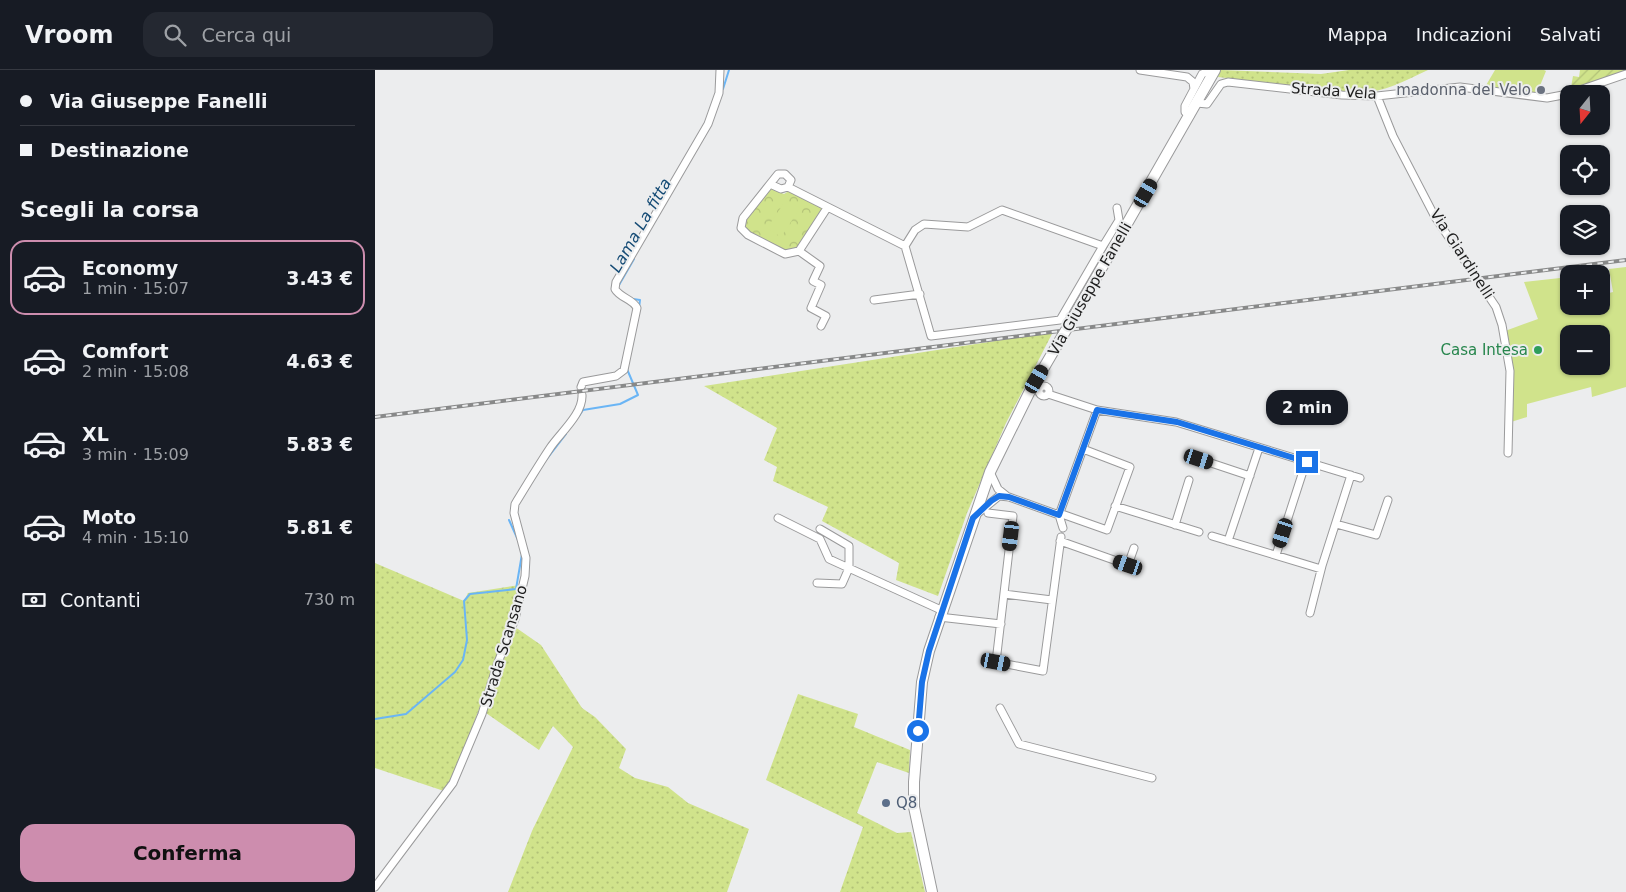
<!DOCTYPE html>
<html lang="it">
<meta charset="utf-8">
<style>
:root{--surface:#171b24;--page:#242831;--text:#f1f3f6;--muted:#9ea1a6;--line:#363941;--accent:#cd8dae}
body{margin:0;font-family:"DejaVu Sans",sans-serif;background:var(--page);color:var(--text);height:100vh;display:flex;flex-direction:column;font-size:19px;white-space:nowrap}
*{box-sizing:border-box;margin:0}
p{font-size:16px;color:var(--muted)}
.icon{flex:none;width:28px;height:28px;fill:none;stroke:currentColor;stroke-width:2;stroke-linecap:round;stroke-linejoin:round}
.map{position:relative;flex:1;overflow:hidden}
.details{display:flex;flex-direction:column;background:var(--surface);width:375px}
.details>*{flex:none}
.hud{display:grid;align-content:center;height:110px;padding:0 20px;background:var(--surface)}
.needle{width:32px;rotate:198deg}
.controls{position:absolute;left:1185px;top:15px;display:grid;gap:10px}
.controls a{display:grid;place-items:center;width:50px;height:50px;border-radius:10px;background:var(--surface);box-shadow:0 1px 4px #0004;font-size:25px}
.end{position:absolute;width:22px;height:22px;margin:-11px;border:6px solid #1a73e8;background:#fff;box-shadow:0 0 0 2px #fff}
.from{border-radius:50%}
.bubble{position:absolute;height:35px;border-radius:15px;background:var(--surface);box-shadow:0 1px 4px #0004;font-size:16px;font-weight:600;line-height:35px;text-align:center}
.car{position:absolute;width:15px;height:30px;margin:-15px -8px;border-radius:6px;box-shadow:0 0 4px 1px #0007;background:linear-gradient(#222 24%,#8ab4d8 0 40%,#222 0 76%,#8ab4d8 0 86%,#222 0)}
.hud b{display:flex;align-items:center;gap:18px;height:48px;font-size:19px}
.hud b+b{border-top:1px solid var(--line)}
.hud i{width:12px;height:12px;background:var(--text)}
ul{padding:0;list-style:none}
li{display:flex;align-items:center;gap:15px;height:75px;margin:0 10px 8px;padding:0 10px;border:2px solid transparent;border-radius:15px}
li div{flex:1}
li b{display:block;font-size:19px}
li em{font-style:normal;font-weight:600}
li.current{border-color:var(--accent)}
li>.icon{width:45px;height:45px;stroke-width:1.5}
h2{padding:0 20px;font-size:22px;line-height:60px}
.pay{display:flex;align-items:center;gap:12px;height:55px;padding:0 20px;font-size:19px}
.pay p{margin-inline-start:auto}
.cta{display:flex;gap:10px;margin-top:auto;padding:10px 20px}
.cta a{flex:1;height:58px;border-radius:15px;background:var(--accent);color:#111;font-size:20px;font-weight:600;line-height:58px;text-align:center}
header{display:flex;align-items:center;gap:30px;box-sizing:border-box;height:70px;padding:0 25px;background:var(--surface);border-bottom:1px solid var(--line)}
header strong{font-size:24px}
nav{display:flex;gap:28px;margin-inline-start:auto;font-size:18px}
.search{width:350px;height:45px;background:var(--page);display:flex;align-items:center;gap:12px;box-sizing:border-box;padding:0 18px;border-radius:15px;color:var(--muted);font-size:19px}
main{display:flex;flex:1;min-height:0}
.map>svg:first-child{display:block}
.grass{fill:url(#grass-dots)}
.park{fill:url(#park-crowns)}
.garden{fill:url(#garden-furrows)}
.pitch{fill:#d0e38b;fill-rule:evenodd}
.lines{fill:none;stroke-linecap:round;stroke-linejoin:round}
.stream{stroke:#6ab5f5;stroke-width:2}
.minor-casing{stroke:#9a9a9b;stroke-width:9}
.secondary-casing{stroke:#9a9a9b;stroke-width:12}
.minor{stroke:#fff;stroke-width:7}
.secondary{stroke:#fff;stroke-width:10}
.rail-casing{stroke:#888989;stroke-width:4}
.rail{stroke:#ecedee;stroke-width:2;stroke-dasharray:5.5;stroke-linecap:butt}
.secondary-bridge-casing{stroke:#9a9a9b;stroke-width:12;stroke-linecap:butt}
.secondary-bridge{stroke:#fff;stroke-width:10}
.route{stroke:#1a73e8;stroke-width:6}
.worship-dot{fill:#6b7280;stroke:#ecedee;stroke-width:2}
.leisure-dot{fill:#2e9e5b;stroke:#ecedee;stroke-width:2}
.service-dot{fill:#5c6f8a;stroke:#ecedee;stroke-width:2}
.labels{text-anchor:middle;stroke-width:4;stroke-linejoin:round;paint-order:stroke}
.worship-label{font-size:15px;fill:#5b616d;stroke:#ecedee;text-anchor:end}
.street-label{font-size:15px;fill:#1e1e1e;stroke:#ecedee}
.leisure-label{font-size:15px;fill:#27864d;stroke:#ecedee;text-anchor:end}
.service-label{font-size:15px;fill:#4e5e75;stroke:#ecedee;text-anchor:start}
.water-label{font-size:16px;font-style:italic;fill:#154b75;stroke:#ecedee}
</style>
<header>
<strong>Vroom</strong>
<div class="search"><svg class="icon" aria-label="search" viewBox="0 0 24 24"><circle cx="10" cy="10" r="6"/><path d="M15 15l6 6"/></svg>Cerca qui</div>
<nav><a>Mappa</a><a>Indicazioni</a><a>Salvati</a></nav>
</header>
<main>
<section class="details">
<div class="hud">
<b><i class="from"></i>Via Giuseppe Fanelli</b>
<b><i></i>Destinazione</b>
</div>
<h2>Scegli la corsa</h2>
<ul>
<li class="current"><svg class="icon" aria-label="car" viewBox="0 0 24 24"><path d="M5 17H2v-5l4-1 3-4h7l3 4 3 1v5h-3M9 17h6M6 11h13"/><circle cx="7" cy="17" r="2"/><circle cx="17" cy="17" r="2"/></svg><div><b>Economy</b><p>1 min · 15:07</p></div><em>3.43 €</em></li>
<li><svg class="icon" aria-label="car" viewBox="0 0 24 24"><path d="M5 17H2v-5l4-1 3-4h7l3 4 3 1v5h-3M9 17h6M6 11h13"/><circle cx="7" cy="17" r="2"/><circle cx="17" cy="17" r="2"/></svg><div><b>Comfort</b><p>2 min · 15:08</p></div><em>4.63 €</em></li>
<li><svg class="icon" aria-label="car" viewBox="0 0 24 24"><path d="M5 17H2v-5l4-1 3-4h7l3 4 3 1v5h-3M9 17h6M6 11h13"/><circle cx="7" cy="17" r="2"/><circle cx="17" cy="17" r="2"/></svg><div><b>XL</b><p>3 min · 15:09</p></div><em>5.83 €</em></li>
<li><svg class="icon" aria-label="car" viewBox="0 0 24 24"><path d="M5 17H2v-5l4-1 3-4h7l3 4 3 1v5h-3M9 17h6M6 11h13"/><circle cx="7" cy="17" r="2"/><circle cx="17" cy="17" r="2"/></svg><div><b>Moto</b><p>4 min · 15:10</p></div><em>5.81 €</em></li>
</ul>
<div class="pay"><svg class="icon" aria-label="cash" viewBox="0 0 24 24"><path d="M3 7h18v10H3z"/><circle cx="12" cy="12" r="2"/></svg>Contanti<p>730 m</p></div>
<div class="cta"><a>Conferma</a></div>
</section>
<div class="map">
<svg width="1251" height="822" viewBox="0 0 1251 822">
<defs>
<pattern id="grass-dots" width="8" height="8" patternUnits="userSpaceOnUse" patternTransform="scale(1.25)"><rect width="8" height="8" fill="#d0e38b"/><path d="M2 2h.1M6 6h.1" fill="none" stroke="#b2c278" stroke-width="1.8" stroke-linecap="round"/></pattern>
<pattern id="park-crowns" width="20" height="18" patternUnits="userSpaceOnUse" patternTransform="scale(1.25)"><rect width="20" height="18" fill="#d0e38b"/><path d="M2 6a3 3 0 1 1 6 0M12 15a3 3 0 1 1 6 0" fill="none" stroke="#b2c278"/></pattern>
<pattern id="garden-furrows" width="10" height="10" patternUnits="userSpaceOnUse" patternTransform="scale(1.25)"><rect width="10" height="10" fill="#d0e38b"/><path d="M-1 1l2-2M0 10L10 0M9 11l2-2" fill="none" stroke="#b2c278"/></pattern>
</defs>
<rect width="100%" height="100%" fill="#ecedee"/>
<path class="grass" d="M845,0l101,4 28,-4h79c-23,11 -43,22 -69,23l-141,-16z
M678,262l-47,91 -39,90 -29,83 -42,-16 3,-17 -77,-42 6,-14 -55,-26 4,-14 -13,-7 13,-32 -73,-42z
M0,493l89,38 4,-8 52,-8 -8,35 -60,162 -8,9 -69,-23z
M140,557l26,18 41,63 13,9 31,32 -7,19 16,10 33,9 20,16 61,26 -22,63h-219l24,-61 41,-84 -20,-21 -14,24 -53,-37z
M423,624l60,20 -4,13 56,23 -1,23 -32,-11 -20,51 40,20 14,-1 14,60h-85l23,-65 -97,-47z"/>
<path class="park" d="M395,118l14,6 5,-3 34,17 -26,40 -11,5 -41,-24 1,-10z"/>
<path class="garden" d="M1205,0h46v1l-56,22 3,-17 6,1z"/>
<path class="pitch" d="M1120,0h49l2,1 -9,22 -52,-6z
M411,130l14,8 -19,29 -14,-9z
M1251,197v120l-34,10 -1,-10 -64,17v13l-16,5 -6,-91 33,-12 -14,-37 45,-5v29h32v-11l12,-3 -4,-23zM1194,264h32v32h-32z"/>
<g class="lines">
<path class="stream" d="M348,19l6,-19
M244,215l15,-26
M258,229l7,1 -1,8
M204,346l4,-6 37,-6 18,-9 -11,-26
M171,390l20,-26
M134,450l9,20
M0,649l31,-5 49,-42 8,-12 4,-20 -3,-39 6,-7 46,-5 6,-35"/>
<defs>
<path id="minor" d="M765,0l47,7 6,5 1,7
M1002,26l16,40 42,81 61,90 6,18 8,46 -2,82
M822,33l10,1 14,-20 7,-2 114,13 35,1 83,-9 87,11 21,-4 58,-20
M815,46l-5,-4v-6l17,-32 8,-4
M395,114l8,-10h7l6,6 -3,7 117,59 26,90 129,-16 43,-74
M413,117l-7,2 -11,-5 -27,34 -2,10 7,7 37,19 14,-3 28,-43
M530,176l10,-16 9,-6 44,3 34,-17 101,36 16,-26 -2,-12
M424,181l21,15 -7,15 8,4 -10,23 15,8 -5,10
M499,230l46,-6
M664 321a5 5 0 1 1 10 0a5 5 0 1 1-10 0Z
M206,317l2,-5 33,-6 8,-6 13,-62c-4,-9 -17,-10 -22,-19l1,-7 92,-158 11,-31 1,-23
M673,324l49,16
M824,389l51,17
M615,402l8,17 10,8
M740,436l84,26
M613,443l25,3 -17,146 47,9 18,-134
M684,443l48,17 23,-63 -47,-18
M602,444l22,-18 10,1 50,18
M403,448l42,21 9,20 112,51
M961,454l40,11 12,-35
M800,455l14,-45
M688,458l-4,-13 38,-105 79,12 184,56
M837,466l109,33 30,-94
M685,471l68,24 6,-17
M853,471l31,-93
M901,485l30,-93
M442,513l25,1 7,-16v-22l-29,-17
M629,524l48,6
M935,543l12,-47
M564,547l62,7
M625,638l19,36 133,34
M0,817l78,-104 29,-69 15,-49 18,-46 10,-43 1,-18 -12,-45 1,-9c11,-18 23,-38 35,-56 10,-15 33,-34 32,-53"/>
<path id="secondary" d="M694,255l146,-255
M557,822l-18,-85v-25l8,-100 7,-31 61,-179 39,-79 34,-58"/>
</defs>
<use href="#minor" class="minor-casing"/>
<use href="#secondary" class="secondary-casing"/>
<use href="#minor" class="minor"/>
<use href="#secondary" class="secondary"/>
<defs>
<path id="rail" d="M0,347l1251,-157"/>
</defs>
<use href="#rail" class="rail-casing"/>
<use href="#rail" class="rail"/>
<defs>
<path id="secondary-bridge" d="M688,265l6,-10"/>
</defs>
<use href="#secondary-bridge" class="secondary-bridge-casing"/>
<use href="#secondary-bridge" class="secondary-bridge"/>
</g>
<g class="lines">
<path class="route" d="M543,661l4,-49 7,-31 44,-133 18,-17 8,-5 10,1 50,18 38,-105 80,12 130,40"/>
</g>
<circle class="worship-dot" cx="1166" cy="20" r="5"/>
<circle class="leisure-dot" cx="1163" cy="280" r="5"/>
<circle class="service-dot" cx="511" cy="733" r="5"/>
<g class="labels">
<g class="worship-label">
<text x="1156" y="25">madonna del Velo</text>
</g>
<g class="street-label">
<text transform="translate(959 21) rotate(4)" y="5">Strada Vela</text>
<text transform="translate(1087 184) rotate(57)" y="5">Via Giardinelli</text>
<text transform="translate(715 219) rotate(-60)" y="5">Via Giuseppe Fanelli</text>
<text transform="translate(129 576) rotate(-73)" y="5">Strada Scansano</text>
</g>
<g class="leisure-label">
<text x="1153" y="285">Casa Intesa</text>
</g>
<g class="service-label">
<text x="521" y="738">Q8</text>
</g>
<g class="water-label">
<text transform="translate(265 155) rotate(-60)" y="6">Lama La fitta</text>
</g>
</g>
</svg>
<div class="controls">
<a><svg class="needle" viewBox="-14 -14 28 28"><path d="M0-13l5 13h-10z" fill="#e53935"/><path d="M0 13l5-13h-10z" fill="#9ea1a6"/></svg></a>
<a><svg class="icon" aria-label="locate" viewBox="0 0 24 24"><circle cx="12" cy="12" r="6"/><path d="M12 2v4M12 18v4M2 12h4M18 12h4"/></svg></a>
<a><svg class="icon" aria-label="layers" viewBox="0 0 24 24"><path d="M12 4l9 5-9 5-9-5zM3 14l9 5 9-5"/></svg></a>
<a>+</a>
<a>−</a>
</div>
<i class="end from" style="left:543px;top:661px"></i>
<i class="end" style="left:932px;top:392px"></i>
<div class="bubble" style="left:891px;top:320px;width:82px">2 min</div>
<i class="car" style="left:771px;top:123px;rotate:30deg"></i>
<i class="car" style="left:662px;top:309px;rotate:30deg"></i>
<i class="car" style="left:824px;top:389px;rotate:108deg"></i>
<i class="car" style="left:908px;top:463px;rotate:198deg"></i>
<i class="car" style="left:636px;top:466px;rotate:187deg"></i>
<i class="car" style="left:753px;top:495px;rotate:289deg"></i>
<i class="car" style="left:621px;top:592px;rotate:101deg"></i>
</div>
</main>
